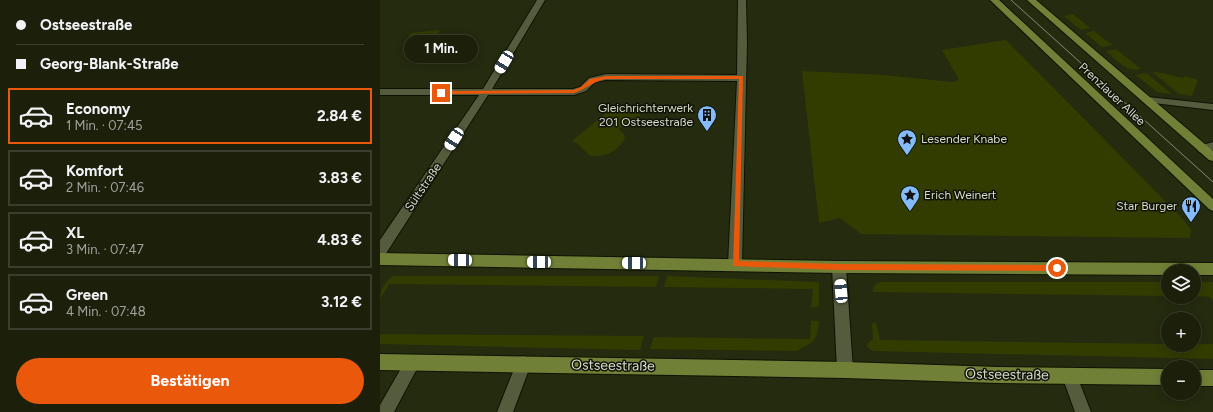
<!DOCTYPE html>
<html lang="de">
<meta charset="utf-8">
<style>
:root{--surface:#1c200b;--page:#292d19;--text:#f1f3f6;--muted:#a0a39d;--line:#3a3e2c;--accent:#ea580c}
body{margin:0;font-family:Figtree,sans-serif;background:var(--page);color:var(--text);height:100vh;display:flex;flex-direction:column;font-size:15px;white-space:nowrap}
*{box-sizing:border-box;margin:0}
p{font-size:13px;color:var(--muted)}
.icon{flex:none;width:22px;height:22px;fill:none;stroke:currentColor;stroke-width:2;stroke-linecap:round;stroke-linejoin:round}
.map{position:relative;flex:1;overflow:hidden}
.details{display:flex;flex-direction:column;background:var(--surface);width:380px}
.details>*{flex:none}
.top-card{display:grid;align-content:center;height:88px;padding:0 16px;background:var(--surface)}
.tools{position:absolute;left:781px;top:264px;display:grid;gap:8px}
.tools a{display:grid;place-items:center;width:40px;height:40px;border-radius:50%;background:var(--surface);box-shadow:0 2px 10px #0003,0 0 0 1px var(--line);font-size:20px}
.end{position:absolute;width:18px;height:18px;margin:-9px;border:5px solid #ea580c;background:#fff;box-shadow:0 0 0 2px #fff}
.from{border-radius:50%}
.bubble{position:absolute;height:28px;border-radius:14px;background:var(--surface);box-shadow:0 2px 10px #0003,0 0 0 1px var(--line);font-size:13px;font-weight:700;line-height:28px;text-align:center}
.car{position:absolute;width:12px;height:24px;margin:-12px -6px;border-radius:5px;box-shadow:0 0 3px 1px #0007;background:linear-gradient(#fff 24%,#345 0 40%,#fff 0 76%,#345 0 86%,#fff 0)}
.top-card b{display:flex;align-items:center;gap:14px;height:38px;font-size:15px}
.top-card b+b{border-top:1px solid var(--line)}
.top-card i{width:10px;height:10px;background:var(--text)}
ul{padding:0;list-style:none}
li{display:flex;align-items:center;gap:12px;height:56px;margin:0 8px 6px;padding:0 8px;border:2px solid var(--line);border-radius:0px}
li div{flex:1}
li b{display:block;font-size:15px}
li em{font-style:normal;font-weight:700}
li.on{border-color:var(--accent)}
li>.icon{width:36px;height:36px;stroke-width:1.5}
.cta{display:flex;gap:8px;margin-top:auto;padding:8px 16px}
.cta a{flex:1;height:46px;border-radius:24px;background:var(--accent);color:#fff;font-size:16px;font-weight:700;line-height:46px;text-align:center}
main{display:flex;flex:1;min-height:0}
.map>svg:first-child{display:block}
.green{fill:#323c00}
.lines{fill:none;stroke-linecap:round;stroke-linejoin:round}
.minor-casing{stroke:#0e1300;stroke-width:2}
.major-casing{stroke:#0e1300;stroke-width:2}
.minor{fill:#555c3e;fill-rule:evenodd}
.major{fill:#718037;fill-rule:evenodd}
.tram{stroke:#848973;stroke-width:1}
.route{fill:#ea580c}
.labels{text-anchor:middle;stroke-width:3;stroke-linejoin:round;paint-order:stroke}
.street-label{font-size:12px;fill:#d7dccb;stroke:#0f1206}
.poi-label{font-size:12px;fill:#d7dccb;stroke:#0f1206;text-anchor:end}
.near-street-label{font-size:14px;fill:#d7dccb;stroke:#0f1206}
</style>
<main>
<section class="details">
<div class="top-card">
<b><i class="from"></i>Ostseestraße</b>
<b><i></i>Georg-Blank-Straße</b>
</div>
<ul>
<li class="on"><svg class="icon" aria-label="car" viewBox="0 0 24 24"><path d="M5 17H2v-5l4-1 3-4h7l3 4 3 1v5h-3M9 17h6M6 11h13"/><circle cx="7" cy="17" r="2"/><circle cx="17" cy="17" r="2"/></svg><div><b>Economy</b><p>1 Min. · 07:45</p></div><em>2.84 €</em></li>
<li><svg class="icon" aria-label="car" viewBox="0 0 24 24"><path d="M5 17H2v-5l4-1 3-4h7l3 4 3 1v5h-3M9 17h6M6 11h13"/><circle cx="7" cy="17" r="2"/><circle cx="17" cy="17" r="2"/></svg><div><b>Komfort</b><p>2 Min. · 07:46</p></div><em>3.83 €</em></li>
<li><svg class="icon" aria-label="car" viewBox="0 0 24 24"><path d="M5 17H2v-5l4-1 3-4h7l3 4 3 1v5h-3M9 17h6M6 11h13"/><circle cx="7" cy="17" r="2"/><circle cx="17" cy="17" r="2"/></svg><div><b>XL</b><p>3 Min. · 07:47</p></div><em>4.83 €</em></li>
<li><svg class="icon" aria-label="car" viewBox="0 0 24 24"><path d="M5 17H2v-5l4-1 3-4h7l3 4 3 1v5h-3M9 17h6M6 11h13"/><circle cx="7" cy="17" r="2"/><circle cx="17" cy="17" r="2"/></svg><div><b>Green</b><p>4 Min. · 07:48</p></div><em>3.12 €</em></li>
</ul>
<div class="cta"><a>Bestätigen</a></div>
</section>
<div class="map">
<svg width="833" height="412" viewBox="0 0 833 412">
<rect width="100%" height="100%" fill="#252b0f"/>
<path class="green" d="M693,14l17,14 -9,2 -17,-14z
M60,30l-5,7 -27,1 3,-5z
M714,31l18,14 -10,2 -17,-14z
M626,40l174,176 11,13 -1,9 -329,-4 -21,-16 -21,5 -17,-152 82,4 68,7 5,-1 1,-3 -16,-28z
M736,49l25,20c-15,4 -24,-9 -35,-18z
M772,72c11,0 20,4 31,6l2,-2 13,4 -6,16 -13,-2z
M766,73l26,21 -15,-2 -21,-17z
M229,108h14l14,3 3,3v3l-21,11 1,3 4,3 1,4c-6,13 -23,21 -36,17l-11,-11 -6,-3 34,-28z
M14,276h265l-3,11 -267,-3 -9,15c0,-8 5,-19 14,-23z
M287,276l150,6 2,1v22l-2,2h-6l2,-18 -149,-2z
M500,282h288v14l-296,-4 2,-6z
M814,282h19v19l-3,-4 -16,-1z
M431,321h8c-2,21 -5,21 -23,30l-146,-2 4,-12 156,2z
M496,322l4,18 288,4v1l45,-1v15l-340,-8 -6,-4v-3l6,-5 -1,-15z
M0,334l264,2 -4,14 -260,-6z"/>
<g class="lines">
<defs>
<path id="minor" d="M157,0h8l-53,89h81l7,-2 9,-9 17,-4 131,1 1,-75h8l1,42 -5,222 -2,4 -5,2 -5,-2 -2,-4 9,-183 -131,-1 -11,2 -9,9 -12,4h-86l-103,160 -5,2v-17l99,-145h-99v-6h103z
M768,97l65,7v6l-68,-8 -2,-2 2,-2z
M833,142v8l-10,3 -4,-1 -1,-3 1,-3z
M459,261l5,2 2,4 7,103 -3,5 -5,3 -5,-3 -3,-5 -5,-103 2,-4z
M32,355l5,3 3,5 -26,49h-14v-7l27,-47z
M143,356l5,3 3,5 -18,48h-16l21,-53z
M690,368l5,3 16,41h-16l-13,-36 3,-5z"/>
<path id="major" d="M610,0h9l214,199v12l-4,-2z
M647,0h9l177,151v10l-4,-1z
M0,253l459,8 374,2v12h-19v-4h-26v4l-329,-2 -459,-8z
M0,354l465,8 153,5 170,2v16l-170,-2 -153,-5 -465,-8z
M814,370h19v16h-19z"/>
</defs>
<use href="#minor" class="minor-casing"/>
<use href="#major" class="major-casing"/>
<use href="#minor" class="minor"/>
<use href="#major" class="major"/>
<path class="tram" d="M631,0l202,182"/>
</g>
<path class="route" d="M226,76h137l-4,185 100,3 218,1 4,3 -4,3 -218,-1 -106,-4 6,-187h-133c-15,3 -19,10 -32,14l-133,1 -3,-1 3,-2 132,-1 8,-3 9,-8z"/>
<defs>
<symbol id="building-pin" viewBox="-11 -11 22 30"><path d="M0 17L-7.5 6A9.5 9.5 0 1 1 7.5 6Z" fill="#84bbfb" stroke="#0f1206"/><path d="M-4-6H4V6H1V3H-1V6H-4ZM-2.5-4.3h1.7v1.8h-1.7ZM.8-4.3h1.7v1.8H.8ZM-2.5-1h1.7V.8h-1.7ZM.8-1h1.7V.8H.8Z" fill="#111"/></symbol>
<symbol id="sight-pin" viewBox="-11 -11 22 30"><path d="M0 17L-7.5 6A9.5 9.5 0 1 1 7.5 6Z" fill="#84bbfb" stroke="#0f1206"/><path d="M0-6L1.8-2.2L6-1.7L2.9 1.2L3.7 5.4L0 3.3L-3.7 5.4L-2.9 1.2L-6-1.7L-1.8-2.2Z" fill="#111"/></symbol>
<symbol id="restaurant-pin" viewBox="-11 -11 22 30"><path d="M0 17L-7.5 6A9.5 9.5 0 1 1 7.5 6Z" fill="#84bbfb" stroke="#0f1206"/><path d="M-5-6h1v4h1v-4h1v4h1v-4h1v5L-1.5 .5V6h-2V.5L-5-1ZM5-6V6H3V1.5H1.5Q1.5-4 5-6Z" fill="#111"/></symbol>
</defs>
<g fill-rule="evenodd">
<use href="#building-pin" x="316" y="104" width="22" height="30"/>
<use href="#sight-pin" x="516" y="128" width="22" height="30"/>
<use href="#sight-pin" x="519" y="184" width="22" height="30"/>
<use href="#restaurant-pin" x="800" y="195" width="22" height="30"/>
</g>
<g class="labels">
<g class="street-label">
<text transform="translate(732 94) rotate(43)" y="4">Prenzlauer Allee</text>
<text transform="translate(43 187) rotate(-56)" y="4">Sültstraße</text>
</g>
<g class="poi-label">
<text x="313" y="112">Gleichrichterwerk<tspan x="313" dy="14">201 Ostseestraße</tspan></text>
<text x="541" y="143" text-anchor="start">Lesender Knabe</text>
<text x="544" y="199" text-anchor="start">Erich Weinert</text>
<text x="797" y="210">Star Burger</text>
</g>
<g class="near-street-label">
<text transform="translate(233 365) rotate(1)" y="5">Ostseestraße</text>
<text transform="translate(627 374) rotate(1)" y="5">Ostseestraße</text>
</g>
</g>
</svg>
<div class="tools">
<a><svg class="icon" aria-label="layers" viewBox="0 0 24 24"><path d="M12 4l9 5-9 5-9-5zM3 14l9 5 9-5"/></svg></a>
<a>+</a>
<a>−</a>
</div>
<i class="end from" style="left:677px;top:268px"></i>
<i class="end" style="left:61px;top:93px"></i>
<div class="bubble" style="left:24px;top:35px;width:74px">1 Min.</div>
<i class="car" style="left:124px;top:62px;rotate:211deg"></i>
<i class="car" style="left:74px;top:139px;rotate:213deg"></i>
<i class="car" style="left:80px;top:260px;rotate:271deg"></i>
<i class="car" style="left:159px;top:262px;rotate:271deg"></i>
<i class="car" style="left:254px;top:263px;rotate:271deg"></i>
<i class="car" style="left:461px;top:291px;rotate:355deg"></i>
</div>
</main>
